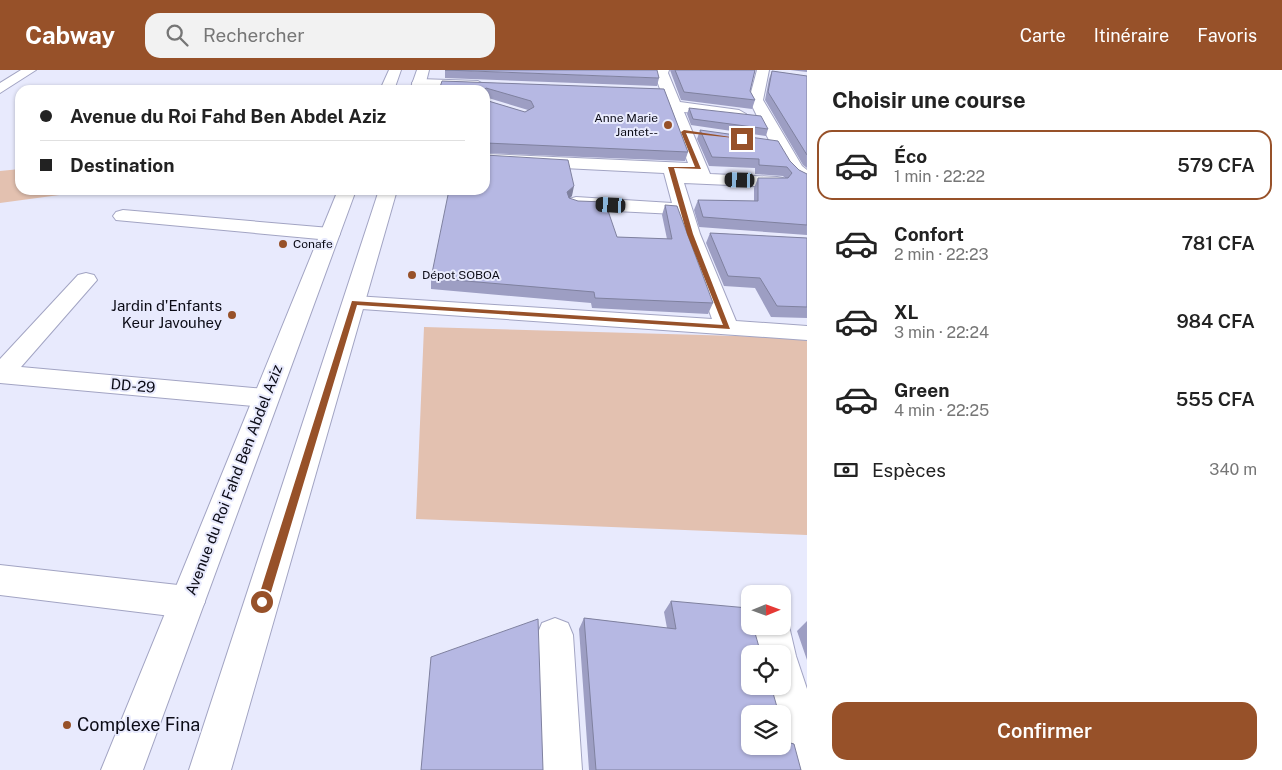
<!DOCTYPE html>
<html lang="fr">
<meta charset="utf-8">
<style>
:root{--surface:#fff;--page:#f2f2f2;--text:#222;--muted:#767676;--line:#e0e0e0;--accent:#975129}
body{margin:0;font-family:"Public Sans",sans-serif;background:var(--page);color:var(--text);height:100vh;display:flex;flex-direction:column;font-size:19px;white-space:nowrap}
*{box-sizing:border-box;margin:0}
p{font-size:16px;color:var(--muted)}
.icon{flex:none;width:28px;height:28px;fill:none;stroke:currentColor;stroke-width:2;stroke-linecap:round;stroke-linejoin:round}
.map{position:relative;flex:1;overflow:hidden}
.sheet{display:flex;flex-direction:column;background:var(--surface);width:475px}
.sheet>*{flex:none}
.banner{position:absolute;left:15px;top:15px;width:475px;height:110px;border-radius:15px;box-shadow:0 1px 4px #0004;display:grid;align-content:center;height:110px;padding:0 25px;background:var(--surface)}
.needle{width:32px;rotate:89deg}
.controls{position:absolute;left:741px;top:515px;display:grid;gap:10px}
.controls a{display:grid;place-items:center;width:50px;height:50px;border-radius:10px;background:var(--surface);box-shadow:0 1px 4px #0004;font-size:25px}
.end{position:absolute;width:22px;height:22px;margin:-11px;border:6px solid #975129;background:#fff;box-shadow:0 0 0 2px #fff}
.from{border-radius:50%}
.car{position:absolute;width:15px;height:30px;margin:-15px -8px;border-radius:6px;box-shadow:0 0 4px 1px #0007;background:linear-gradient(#222 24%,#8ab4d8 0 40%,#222 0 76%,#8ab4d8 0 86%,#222 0)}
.banner b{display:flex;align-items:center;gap:18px;height:48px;font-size:19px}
.banner b+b{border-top:1px solid var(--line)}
.banner i{width:12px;height:12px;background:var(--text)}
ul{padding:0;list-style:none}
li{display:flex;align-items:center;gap:15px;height:70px;margin:0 10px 8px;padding:0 15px;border:2px solid transparent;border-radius:15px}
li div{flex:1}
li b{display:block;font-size:19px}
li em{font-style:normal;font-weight:600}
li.current{border-color:var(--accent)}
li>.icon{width:45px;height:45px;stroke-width:1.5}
h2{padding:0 25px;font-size:22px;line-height:60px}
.pay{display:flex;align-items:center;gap:12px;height:55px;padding:0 25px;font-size:19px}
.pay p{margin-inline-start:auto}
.primary-button{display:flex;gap:10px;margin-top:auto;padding:10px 25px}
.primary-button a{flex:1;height:58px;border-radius:15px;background:var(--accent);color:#fff;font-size:20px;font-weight:600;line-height:58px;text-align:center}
header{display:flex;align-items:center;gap:30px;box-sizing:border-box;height:70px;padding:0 25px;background:var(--accent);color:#fff}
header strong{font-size:24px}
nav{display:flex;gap:28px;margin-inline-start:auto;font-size:18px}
.search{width:350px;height:45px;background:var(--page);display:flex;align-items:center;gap:12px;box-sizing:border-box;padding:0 18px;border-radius:15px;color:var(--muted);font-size:19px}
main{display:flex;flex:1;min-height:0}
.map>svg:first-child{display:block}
.green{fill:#e3c1b0}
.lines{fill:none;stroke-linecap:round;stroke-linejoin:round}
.minor-casing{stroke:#a2a4c3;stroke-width:2}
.major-casing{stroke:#a2a4c3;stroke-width:2}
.minor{fill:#fff;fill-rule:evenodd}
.major{fill:#fff;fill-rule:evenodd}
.wall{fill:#9d9ec3}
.shaded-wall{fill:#7f819f}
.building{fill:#b6b8e3;stroke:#7f819f}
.route{fill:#975129}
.poi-dot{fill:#975129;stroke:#e8eafd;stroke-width:2}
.labels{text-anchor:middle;stroke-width:4;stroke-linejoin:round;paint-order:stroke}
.far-poi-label{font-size:12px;fill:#0b0b16;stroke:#e8eafd;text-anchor:start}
.poi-label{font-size:15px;fill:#0b0b16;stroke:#e8eafd;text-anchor:end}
.street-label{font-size:15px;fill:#0b0b16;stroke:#e8eafd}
.near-poi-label{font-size:18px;fill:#0b0b16;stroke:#e8eafd;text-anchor:start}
</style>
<header>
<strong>Cabway</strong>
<div class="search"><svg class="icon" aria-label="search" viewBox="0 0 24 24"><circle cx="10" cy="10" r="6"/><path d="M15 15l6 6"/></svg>Rechercher</div>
<nav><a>Carte</a><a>Itinéraire</a><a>Favoris</a></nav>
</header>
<main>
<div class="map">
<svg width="807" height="700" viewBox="0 0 807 700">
<rect width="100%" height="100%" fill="#e8eafd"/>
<path class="green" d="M20,99v21l69,1 -89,12v-32z
M424,257l383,11v197l-391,-16z"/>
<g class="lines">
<defs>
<path id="minor" d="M21,0h15l-36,23v-10z
M657,0h12l-1,3 12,29 59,8 7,4 -7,4 -55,-6 26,62 67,3 6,1 3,4 -3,4 -6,1 -93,-4 16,51 36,87 71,5v14l-460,-32 -3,-5 3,-5 8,-2 357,23 -37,-105 -99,-5 -7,-2 -2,-4 2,-4 7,-2 96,6 -8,-30 -179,-9v-10l203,9 -34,-90z
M757,0h12l-6,30 39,66 5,4v13c-25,-6 -46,-61 -58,-83z
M419,9l59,2 7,4 -7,4 -64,-3 -2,-3 2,-3z
M123,140l207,18 7,2 3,4 -3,4 -7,2 -214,-20 -3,-4 3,-4z
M86,203l8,2 3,5 -76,87 244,22 9,2 4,7 -4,7 -9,2 -265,-24v-24l78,-84z
M0,495l187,21 12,5 6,11 -6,11 -12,5 -187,-23z
M782,543l7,13 7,30 11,33v81h-16l-9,-25v-31h-7l-7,-28h14v-32h-23l-6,-28h29z
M555,548l13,5 5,12 9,135h-42l-3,-135 5,-12z"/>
<path id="major" d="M389,0h12l-7,20h-14z
M417,0h12l-5,20h-14z
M338,120h18l-213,580h-42z
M379,120h18l-166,580h-42z"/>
</defs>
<use href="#minor" class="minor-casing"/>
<use href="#major" class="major-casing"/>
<use href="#minor" class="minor"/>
<use href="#major" class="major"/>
</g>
<path class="wall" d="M445,0l214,8 -2,8 -212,-8z
M670,0h85l-5,21 5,9 -3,9 -71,-9z
M790,0h17v2z
M772,1l35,5v92l-4,-3 -38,-65 4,-21z
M442,11l222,8 24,63 -3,9 -200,-8v-53l40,12 3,-2 -43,-13v-7z
M689,38l79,21 -2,7 -75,-11 -4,-11z
M700,60l90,31 9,9 8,4v61l-108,-8 -5,-17 4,-10 56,1v-13l4,-10h27l-2,-2 -28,-2v-6l-46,-2 -12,-27z
M572,126l-2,2 47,39 50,2 -5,-24 3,-10 48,98 -5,11 -116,-6 -1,-5 -160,-14v-11z
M710,163l97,5v80l-36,-1 -16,-29 -31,-2 -18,-43z
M671,531l116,141 14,28h-212l-10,-141 5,-11 83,10 -3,-16z
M807,551v39l-10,-29z"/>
<path class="shaded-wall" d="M574,116l-2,10 -7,6 2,-10z"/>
<path class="building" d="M445,0h212l2,8z
M675,0h80l-5,21 5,9 -71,-8z
M772,1l35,5v79l-39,-63z
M442,11l222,8 24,63 -202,-9 -1,5v-48l40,12 9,-5 -3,-6 -45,-13 -2,2h-45z
M689,38l72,8 7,13 -75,-10z
M700,60l78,11 12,20 9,9 8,4v51l-104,-8 -5,-17 60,1v-23h30l4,-5 -5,-6 -28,-2v-6l-47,-2z
M485,85l83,5 6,26 -7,6 2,6 9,3 27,1 12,35 55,2 -7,-34 12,1 36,97 -118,-5 -1,-6 -163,-14 18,-88h36z
M710,163l97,5v69l-30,-1 -17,-28 -32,-2z
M671,531l77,7 2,6v12h3l8,28h-11v32h21l8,28h-29v32h32v-20l5,16 7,2 7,26h-205l-12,-152 92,11z
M538,549l5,151h-122l10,-113z"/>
<path class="route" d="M684,60l60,9 -58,-6 15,36 -27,-1 19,66 37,95 -373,-24 -89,297 -6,4 -3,-1 -2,-3 95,-301 371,24 -36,-91 -19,-67h27l-14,-35z"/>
<g class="poi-dot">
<circle cx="668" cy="55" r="5"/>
<circle cx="283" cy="174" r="5"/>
<circle cx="412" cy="205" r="5"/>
<circle cx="232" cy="245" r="5"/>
<circle cx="67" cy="655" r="5"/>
</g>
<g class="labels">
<g class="far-poi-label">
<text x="658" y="52" text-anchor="end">Anne Marie<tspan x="658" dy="14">Jantet--</tspan></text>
<text x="293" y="178">Conafe</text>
<text x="422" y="209">Dépot SOBOA</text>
</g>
<g class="poi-label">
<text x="222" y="241">Jardin d'Enfants<tspan x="222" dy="17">Keur Javouhey</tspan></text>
</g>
<g class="street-label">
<text transform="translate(133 316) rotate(5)" y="5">DD-29</text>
<text transform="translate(234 410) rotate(-69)" y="5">Avenue du Roi Fahd Ben Abdel Aziz</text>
</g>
<g class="near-poi-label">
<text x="77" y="661">Complexe Fina</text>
</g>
</g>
</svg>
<div class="controls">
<a><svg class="needle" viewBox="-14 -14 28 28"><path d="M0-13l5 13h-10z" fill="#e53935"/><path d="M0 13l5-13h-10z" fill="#767676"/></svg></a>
<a><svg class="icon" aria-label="locate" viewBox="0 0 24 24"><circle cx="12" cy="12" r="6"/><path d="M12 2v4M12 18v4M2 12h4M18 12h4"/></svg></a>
<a><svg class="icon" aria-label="layers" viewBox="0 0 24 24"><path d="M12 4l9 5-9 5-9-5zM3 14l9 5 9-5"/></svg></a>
</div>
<i class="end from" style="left:262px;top:532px"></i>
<i class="end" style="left:742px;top:69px"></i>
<i class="car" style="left:740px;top:110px;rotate:272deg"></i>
<i class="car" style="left:611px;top:135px;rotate:273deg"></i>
<div class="banner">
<b><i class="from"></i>Avenue du Roi Fahd Ben Abdel Aziz</b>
<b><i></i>Destination</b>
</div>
</div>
<section class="sheet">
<h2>Choisir une course</h2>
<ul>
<li class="current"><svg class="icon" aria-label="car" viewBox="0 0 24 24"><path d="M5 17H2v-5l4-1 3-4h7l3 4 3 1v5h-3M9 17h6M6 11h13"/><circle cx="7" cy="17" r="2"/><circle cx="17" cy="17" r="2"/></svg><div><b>Éco</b><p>1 min · 22:22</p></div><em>579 CFA</em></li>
<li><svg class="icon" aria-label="car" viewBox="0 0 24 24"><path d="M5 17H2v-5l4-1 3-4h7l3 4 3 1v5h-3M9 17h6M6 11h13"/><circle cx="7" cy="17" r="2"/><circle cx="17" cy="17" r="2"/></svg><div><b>Confort</b><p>2 min · 22:23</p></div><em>781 CFA</em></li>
<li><svg class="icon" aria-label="car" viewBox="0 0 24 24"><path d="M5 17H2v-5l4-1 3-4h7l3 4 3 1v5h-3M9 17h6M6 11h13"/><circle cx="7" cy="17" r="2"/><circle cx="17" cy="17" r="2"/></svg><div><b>XL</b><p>3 min · 22:24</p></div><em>984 CFA</em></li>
<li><svg class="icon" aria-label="car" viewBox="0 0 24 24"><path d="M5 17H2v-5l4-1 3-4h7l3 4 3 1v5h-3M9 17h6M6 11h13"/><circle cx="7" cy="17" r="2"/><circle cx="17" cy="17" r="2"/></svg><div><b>Green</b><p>4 min · 22:25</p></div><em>555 CFA</em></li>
</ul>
<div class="pay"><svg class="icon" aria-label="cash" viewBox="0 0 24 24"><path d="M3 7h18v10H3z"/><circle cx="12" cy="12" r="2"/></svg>Espèces<p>340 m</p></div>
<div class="primary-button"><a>Confirmer</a></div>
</section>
</main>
